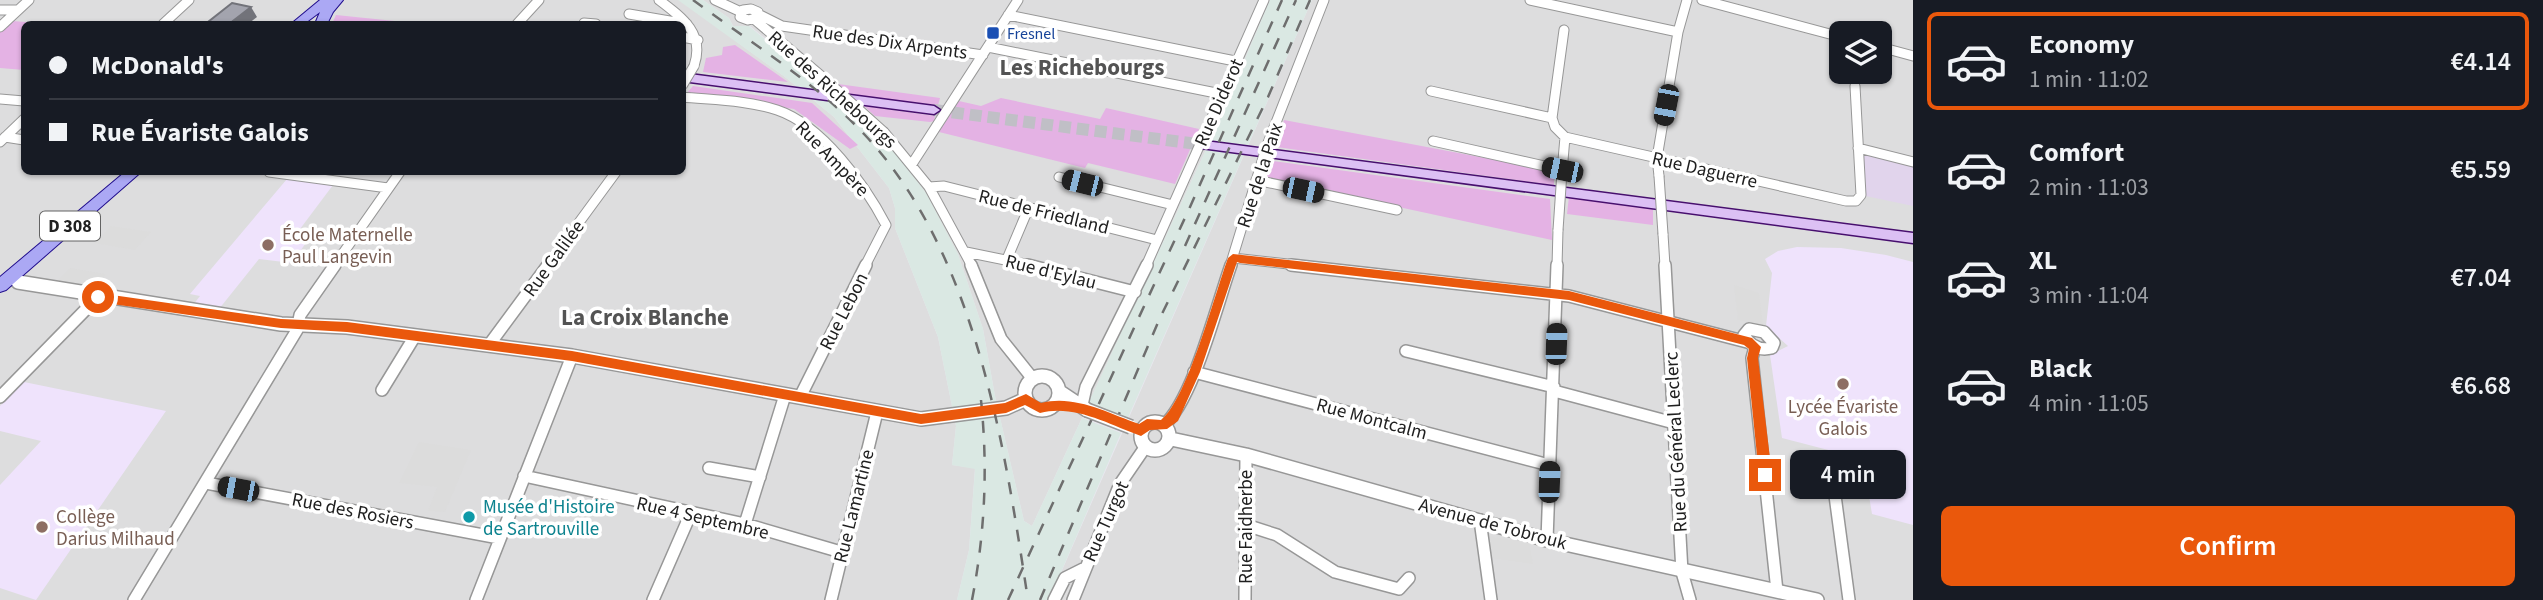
<!DOCTYPE html>
<meta charset="utf-8">
<style>
:root{--surface:#171b24;--page:#20242c;--text:#f1f3f6;--muted:#9ea1a6;--line:#363941;--accent:#ea580c}
body{margin:0;font-family:"Source Sans 3",sans-serif;background:var(--page);color:var(--text);height:100vh;display:flex;flex-direction:column;font-size:26px;white-space:nowrap}
*{box-sizing:border-box;margin:0}
p{font-size:23px;color:var(--muted)}
.icon{flex:none;width:38px;height:38px;fill:none;stroke:currentColor;stroke-width:2;stroke-linecap:round;stroke-linejoin:round}
.map{position:relative;flex:1;overflow:hidden}
.side{display:flex;flex-direction:column;background:var(--surface);width:630px}
.side>*{flex:none}
.banner{position:absolute;left:21px;top:21px;width:665px;height:154px;border-radius:10px;box-shadow:0 2px 5px #0004;display:grid;align-content:center;height:154px;padding:0 28px;background:var(--surface)}
.controls{position:absolute;left:1829px;top:21px;display:grid;gap:14px}
.controls a{display:grid;place-items:center;width:63px;height:63px;border-radius:10px;background:var(--surface);box-shadow:0 2px 5px #0004;font-size:35px}
.end{position:absolute;width:32px;height:32px;margin:-16px;border:9px solid #ea580c;background:#fff;box-shadow:0 0 0 4px #fff}
.from{border-radius:50%}
.bubble{position:absolute;height:49px;border-radius:10px;background:var(--surface);box-shadow:0 2px 5px #0004;font-size:23px;font-weight:600;line-height:49px;text-align:center}
.car{position:absolute;width:21px;height:42px;margin:-21px -10px;border-radius:9px;box-shadow:0 0 5px 2px #0007;background:linear-gradient(#222 24%,#8ab4d8 0 40%,#222 0 76%,#8ab4d8 0 86%,#222 0)}
.banner b{display:flex;align-items:center;gap:24px;height:66px;font-size:26px}
.banner b+b{border-top:2px solid var(--line)}
.banner i{width:18px;height:18px;background:var(--text)}
ul{padding:12px 0 0;list-style:none}
li{display:flex;align-items:center;gap:21px;height:98px;margin:0 14px 10px;padding:0 14px;border:4px solid transparent;border-radius:10px}
li div{flex:1}
li b{display:block;font-size:26px}
li em{font-style:normal;font-weight:600}
li.on{border-color:var(--accent)}
li>.icon{width:63px;height:63px;stroke-width:1.5}
.cta{display:flex;gap:14px;margin-top:auto;padding:14px 28px}
.cta a{flex:1;height:80px;border-radius:10px;background:var(--accent);color:#fff;font-size:28px;font-weight:600;line-height:80px;text-align:center}
main{display:flex;flex:1;min-height:0}
.map>svg:first-child{display:block}
.residential{fill:#ddddde;fill-rule:evenodd}
.industrial{fill:#dae8e3}
.education{fill:#efe3fc}
.farmland{fill:#e1d4ec}
.grass{fill:#e4b2e4}
.parking{fill:#dcdcdc}
.lines{fill:none;stroke-linecap:round;stroke-linejoin:round}
.secondary-tunnel{stroke:#c0bfc6;stroke-width:12;stroke-dasharray:12 6;stroke-linecap:butt}
.minor-far1-casing{stroke:#979797;stroke-width:11}
.minor-casing{stroke:#979797;stroke-width:14}
.tertiary-casing{stroke:#979797;stroke-width:16}
.secondary-casing{stroke:#470f6e;stroke-width:3}
.primary-casing{stroke:#210e8d;stroke-width:2}
.minor-far1{stroke:#fff;stroke-width:9}
.minor{stroke:#fff;stroke-width:11}
.tertiary{stroke:#fff;stroke-width:13}
.secondary{fill:#dcc0f4;fill-rule:evenodd}
.primary{fill:#aba8f4;fill-rule:evenodd}
.rail{stroke:#6e6e6e;stroke-width:2.5;stroke-dasharray:12 12;stroke-linecap:butt}
.minor-bridge-casing{stroke:#979797;stroke-width:11;stroke-linecap:butt}
.tertiary-bridge-casing{stroke:#979797;stroke-width:16;stroke-linecap:butt}
.minor-bridge{stroke:#fff;stroke-width:9}
.tertiary-bridge{stroke:#fff;stroke-width:13}
.shaded-wall{fill:#72737a}
.building{fill:#a3a4ae;stroke:#72737a;stroke-width:2}
.route{fill:#ea580c}
.transit-dot{fill:#1a4fb4;stroke:#fff;stroke-width:2.5}
.education-dot{fill:#8d6e63;stroke:#fff;stroke-width:2.5}
.culture-dot{fill:#0f9aa8;stroke:#fff;stroke-width:2.5}
.labels{text-anchor:middle;stroke-width:7;stroke-linejoin:round;paint-order:stroke}
.far-transit-label{font-size:16px;fill:#164399;stroke:#fff;text-anchor:start}
.shield{fill:#fff;stroke:#636363;stroke-width:2}
.shield-label{font-size:18px;font-weight:bold;fill:#202020}
.street-label{font-size:19px;fill:#202020;stroke:#fff}
.education-label{font-size:19px;fill:#785e54;stroke:#fff;text-anchor:start}
.culture-label{font-size:19px;fill:#0d838f;stroke:#fff;text-anchor:start}
.quarter-label{font-size:23px;font-weight:bold;fill:#535353;stroke:#fff}
</style>
<main>
<div class="map">
<svg width="1913" height="600" viewBox="0 0 1913 600">
<rect width="100%" height="100%" fill="#e8e7ef"/>
<path class="residential" d="M0,0h680l105,77 49,40 55,71 6,20v20l43,109 18,89 -4,39 23,3 -6,82 -12,50h-957zM24,24h658v148h-658z
M703,0h567l-60,141 -178,385 -8,-5 -29,-125 -12,-67 -25,-75 -98,-138 -110,-90h-17l-4,-8z
M1312,0h601v600h-864zM1841,33h39v39h-39z"/>
<path class="industrial" d="M678,0h25l26,18 4,8h16l135,112 42,55 32,61 25,75 12,67 29,125 8,5 50,-108 39,15 -72,167h-92l12,-50 6,-81 -23,-4 4,-39 -18,-89 -43,-109v-20l-6,-20 -55,-71 -49,-40z
M1270,0h42l-185,420 -39,-16 122,-263z"/>
<path class="education" d="M287,179l46,6 -33,44 14,2 -22,32 -33,-4 -40,50 -26,-4 7,-9 -10,-2z
M1797,247l44,1 45,7 27,7v263l-41,-11 -9,-55 -81,-21 -12,-83 18,-9 -22,-20 6,-53 -7,-14 13,-8z
M24,382l142,29 -130,189 -36,-12v-103l41,-44 -41,-10v-25z"/>
<path class="farmland" d="M1858,148l55,14v44l-52,-11z"/>
<path class="grass" d="M336,15l88,9h-92z
M12,21l40,3h-28v46l-24,-2v-36z
M735,45l53,37 -85,-10 3,-14 16,-3 1,-8z
M838,84l102,14 -2,7 -88,-10z
M693,86l119,17 46,42 -8,4 -56,-40 -107,-16z
M1001,98l99,21 6,-11 93,21 -24,55 -87,-21 -3,5 -146,-36 20,-31 22,5z
M864,106l71,10 -1,5 -4,1 -55,-6z
M1284,120l270,51v14l-278,-38z
M1273,161l277,38 2,41 -288,-62z
M1569,196l84,12v17l-86,-11z"/>
<path class="parking" d="M111,226l40,6 -16,18 -40,-7z
M70,268l36,6 -11,13 -38,-6z
M1734,285l25,8 4,32 -25,-5z
M419,442l52,8 -26,62 -17,-1 9,-24 -38,-4z
M1488,536l41,7 4,21 -42,-6z"/>
<g class="lines">
<path class="secondary-tunnel" d="M934,110l271,35"/>
<defs>
<path id="minor-far1" d="M659,0c24,18 46,34 35,66
M715,0l26,12
M1530,0l148,32
M1702,0l139,37
M751,9l7,3 -2,6 -8,2 -8,-3 3,-7z
M0,10h18
M629,14l58,10
M758,14l24,12 201,29
M1008,15l227,46
M754,19l72,61
M584,23l12,1
M163,24l26,-24
M517,24l22,-24
M0,27l29,-27
M1564,30l-12,88 3,9 10,10
M682,37l16,3
M988,47l233,47
M1880,47l33,9
M1431,91l121,27
M682,97c31,3 65,3 95,13 45,15 88,75 109,115l-21,41
M0,99l24,2
M884,132l45,55 43,79
M5,137l19,3
M1565,137l281,64h10l5,-6 -6,-109
M1433,141l129,29
M0,142l24,-23
M1266,148l58,-148
M1858,148l55,14
M912,164l106,-164
M269,172l119,16
M1562,172l3,-35
M1659,176l-2,-18 21,-126 9,-32
M1059,177l114,28
M1256,180l141,30
M929,187l15,-1 213,54
M1663,234l2,32
M966,252l69,14
M1233,258l73,8
M1007,259l22,-52
M334,266l66,-94
M547,266l69,-94
M1146,266l118,-266
M1230,266l33,-108
M1557,266l1,-36"/>
<path id="minor" d="M971,265l30,74 32,40
M1028,265l107,27
M1291,265l278,31 178,46
M1665,265l17,307 8,28
M1749,329l15,3 10,11 -2,5c-13,3 -22,-2 -28,-13z
M489,345l59,-80
M1755,347l-3,11 25,233
M1406,351l148,36
M1194,372l355,93
M382,390l33,-54
M1554,391l120,32
M0,397l98,-100
M800,397l66,-132
M1082,405l4,-18 61,-122
M1163,426c30,-25 54,-122 68,-161
M709,468l51,9
M524,476l221,48 96,28
M206,483l293,55
M1834,488l15,112
M1480,520l11,80
M745,524l40,-129
M1246,525l31,10 58,37 64,17 10,-11
M1547,540l10,-275
M134,600l163,-270 3,-15 35,-50
M476,600l96,-244
M653,600l38,-87
M831,600l46,-188
M1054,600l11,-22 18,-9
M1073,600l47,-116 26,-38
M1245,600l1,-145"/>
<path id="tertiary" d="M18,282l263,42 66,3 225,29 349,63 85,-11 20,-9
M1025 393a17 17 0 1 1 34 0a17 17 0 1 1-34 0Z
M1060,392l27,18
M1141 436a14 14 0 1 1 28 0a14 14 0 1 1-28 0Z
M1171,439l75,16 301,85 270,60"/>
<path id="secondary" d="M682,73l252,33 6,4 -6,4 -252,-33z
M1205,141l708,92v10l-712,-95 -2,-3 2,-3z"/>
<path id="primary" d="M320,0h23l-10,12 -6,12h-12l5,-12 -16,12h-13z
M125,172h16l-135,118 -6,2v-15z"/>
</defs>
<use href="#minor-far1" class="minor-far1-casing"/>
<use href="#minor" class="minor-casing"/>
<use href="#tertiary" class="tertiary-casing"/>
<use href="#secondary" class="secondary-casing"/>
<use href="#primary" class="primary-casing"/>
<use href="#minor-far1" class="minor-far1"/>
<use href="#minor" class="minor"/>
<use href="#tertiary" class="tertiary"/>
<use href="#secondary" class="secondary"/>
<use href="#primary" class="primary"/>
<path class="rail" d="M693,0c58,43 121,81 171,134 112,119 140,309 164,466
M1185,246l111,-246
M972,600c13,-67 16,-132 9,-200
M1008,600l182,-393 92,-207
M1040,600l119,-280 109,-223 42,-97"/>
<defs>
<path id="minor-bridge" d="M826,80l58,52
M682,86l12,-20
M1263,158l3,-10
M1659,176l4,58
M1558,230l4,-58"/>
<path id="tertiary-bridge" d="M1087,410l44,17"/>
</defs>
<use href="#minor-bridge" class="minor-bridge-casing"/>
<use href="#tertiary-bridge" class="tertiary-bridge-casing"/>
<use href="#minor-bridge" class="minor-bridge"/>
<use href="#tertiary-bridge" class="tertiary-bridge"/>
</g>
<path class="shaded-wall" d="M251,7l6,10 -9,7h-19z"/>
<path class="building" d="M232,3l19,4 -22,17h-11l-10,-2z"/>
<path class="route" d="M1233,254l336,37 183,47 9,9 -3,11 14,117 -7,6 -6,-6 -12,-117 2,-9 -5,-4 -175,-45 -329,-37 -3,-1 -37,110 -22,49 -11,8 -17,1 -9,6c-33,-12 -67,-32 -101,-23l-15,-8 -19,8 -85,11 -349,-63 -225,-29 -66,-4 -183,-26 -6,-5 6,-4 183,26 66,3 225,29 349,63 84,-11 21,-9 15,9c33,-9 67,10 98,21l8,-5 14,1c26,-20 54,-127 67,-162z"/>
<rect class="transit-dot" x="986" y="26" width="14" height="14" rx="3.5"/>
<g class="education-dot">
<circle cx="268" cy="245" r="7"/>
<circle cx="1843" cy="384" r="7"/>
<circle cx="42" cy="527" r="7"/>
</g>
<circle class="culture-dot" cx="469" cy="517" r="7"/>
<g class="labels">
<g class="far-transit-label">
<text x="1007" y="39">Fresnel</text>
</g>
<rect class="shield" x="40" y="211.5" width="60" height="29" rx="5"/>
<g class="shield-label">
<text x="70" y="232">D 308</text>
</g>
<g class="street-label">
<text transform="translate(890 41) rotate(8)" y="7">Rue des Dix Arpents</text>
<text transform="translate(833 89) rotate(42)" y="7">Rue des Richebourgs</text>
<text transform="translate(1218 102) rotate(-66)" y="7">Rue Diderot</text>
<text transform="translate(833 158) rotate(46)" y="7">Rue Ampère</text>
<text transform="translate(1705 169) rotate(13)" y="7">Rue Daguerre</text>
<text transform="translate(1259 175) rotate(-72)" y="7">Rue de la Paix</text>
<text transform="translate(1044 211) rotate(14)" y="7">Rue de Friedland</text>
<text transform="translate(553 258) rotate(-54)" y="7">Rue Galilée</text>
<text transform="translate(1051 271) rotate(14)" y="7">Rue d'Eylau</text>
<text transform="translate(843 311) rotate(-63)" y="7">Rue Lebon</text>
<text transform="translate(1372 418) rotate(15)" y="7">Rue Montcalm</text>
<text transform="translate(1675 442) rotate(-93)" y="7">Rue du Général Leclerc</text>
<text transform="translate(853 506) rotate(-76)" y="7">Rue Lamartine</text>
<text transform="translate(353 510) rotate(11)" y="7">Rue des Rosiers</text>
<text transform="translate(703 517) rotate(13)" y="7">Rue 4 Septembre</text>
<text transform="translate(1105 521) rotate(-66)" y="7">Rue Turgot</text>
<text transform="translate(1493 523) rotate(15)" y="7">Avenue de Tobrouk</text>
<text transform="translate(1245 527) rotate(-90)" y="7">Rue Faidherbe</text>
</g>
<g class="education-label">
<text x="282" y="241">École Maternelle<tspan x="282" dy="22">Paul Langevin</tspan></text>
<text x="1843" y="413" text-anchor="middle">Lycée Évariste<tspan x="1843" dy="22">Galois</tspan></text>
<text x="56" y="523">Collège<tspan x="56" dy="22">Darius Milhaud</tspan></text>
</g>
<g class="culture-label">
<text x="483" y="513">Musée d'Histoire<tspan x="483" dy="22">de Sartrouville</tspan></text>
</g>
<g class="quarter-label">
<text x="1082" y="75">Les Richebourgs</text>
<text x="645" y="325">La Croix Blanche</text>
</g>
</g>
</svg>
<div class="controls">
<a><svg class="icon" aria-label="layers" viewBox="0 0 24 24"><path d="M12 4l9 5-9 5-9-5zM3 14l9 5 9-5"/></svg></a>
</div>
<i class="end from" style="left:98px;top:297px"></i>
<i class="end" style="left:1765px;top:475px"></i>
<div class="bubble" style="left:1790px;top:450px;width:116px">4 min</div>
<i class="car" style="left:1666px;top:105px;rotate:191deg"></i>
<i class="car" style="left:1562px;top:170px;rotate:282deg"></i>
<i class="car" style="left:1082px;top:183px;rotate:284deg"></i>
<i class="car" style="left:1303px;top:190px;rotate:102deg"></i>
<i class="car" style="left:1556px;top:344px;rotate:2deg"></i>
<i class="car" style="left:1549px;top:482px;rotate:2deg"></i>
<i class="car" style="left:238px;top:489px;rotate:281deg"></i>
<div class="banner">
<b><i class="from"></i>McDonald's</b>
<b><i></i>Rue Évariste Galois</b>
</div>
</div>
<section class="side">
<ul>
<li class="on"><svg class="icon" aria-label="car" viewBox="0 0 24 24"><path d="M5 17H2v-5l4-1 3-4h7l3 4 3 1v5h-3M9 17h6M6 11h13"/><circle cx="7" cy="17" r="2"/><circle cx="17" cy="17" r="2"/></svg><div><b>Economy</b><p>1 min · 11:02</p></div><em>€4.14</em></li>
<li><svg class="icon" aria-label="car" viewBox="0 0 24 24"><path d="M5 17H2v-5l4-1 3-4h7l3 4 3 1v5h-3M9 17h6M6 11h13"/><circle cx="7" cy="17" r="2"/><circle cx="17" cy="17" r="2"/></svg><div><b>Comfort</b><p>2 min · 11:03</p></div><em>€5.59</em></li>
<li><svg class="icon" aria-label="car" viewBox="0 0 24 24"><path d="M5 17H2v-5l4-1 3-4h7l3 4 3 1v5h-3M9 17h6M6 11h13"/><circle cx="7" cy="17" r="2"/><circle cx="17" cy="17" r="2"/></svg><div><b>XL</b><p>3 min · 11:04</p></div><em>€7.04</em></li>
<li><svg class="icon" aria-label="car" viewBox="0 0 24 24"><path d="M5 17H2v-5l4-1 3-4h7l3 4 3 1v5h-3M9 17h6M6 11h13"/><circle cx="7" cy="17" r="2"/><circle cx="17" cy="17" r="2"/></svg><div><b>Black</b><p>4 min · 11:05</p></div><em>€6.68</em></li>
</ul>
<div class="cta"><a>Confirm</a></div>
</section>
</main>
